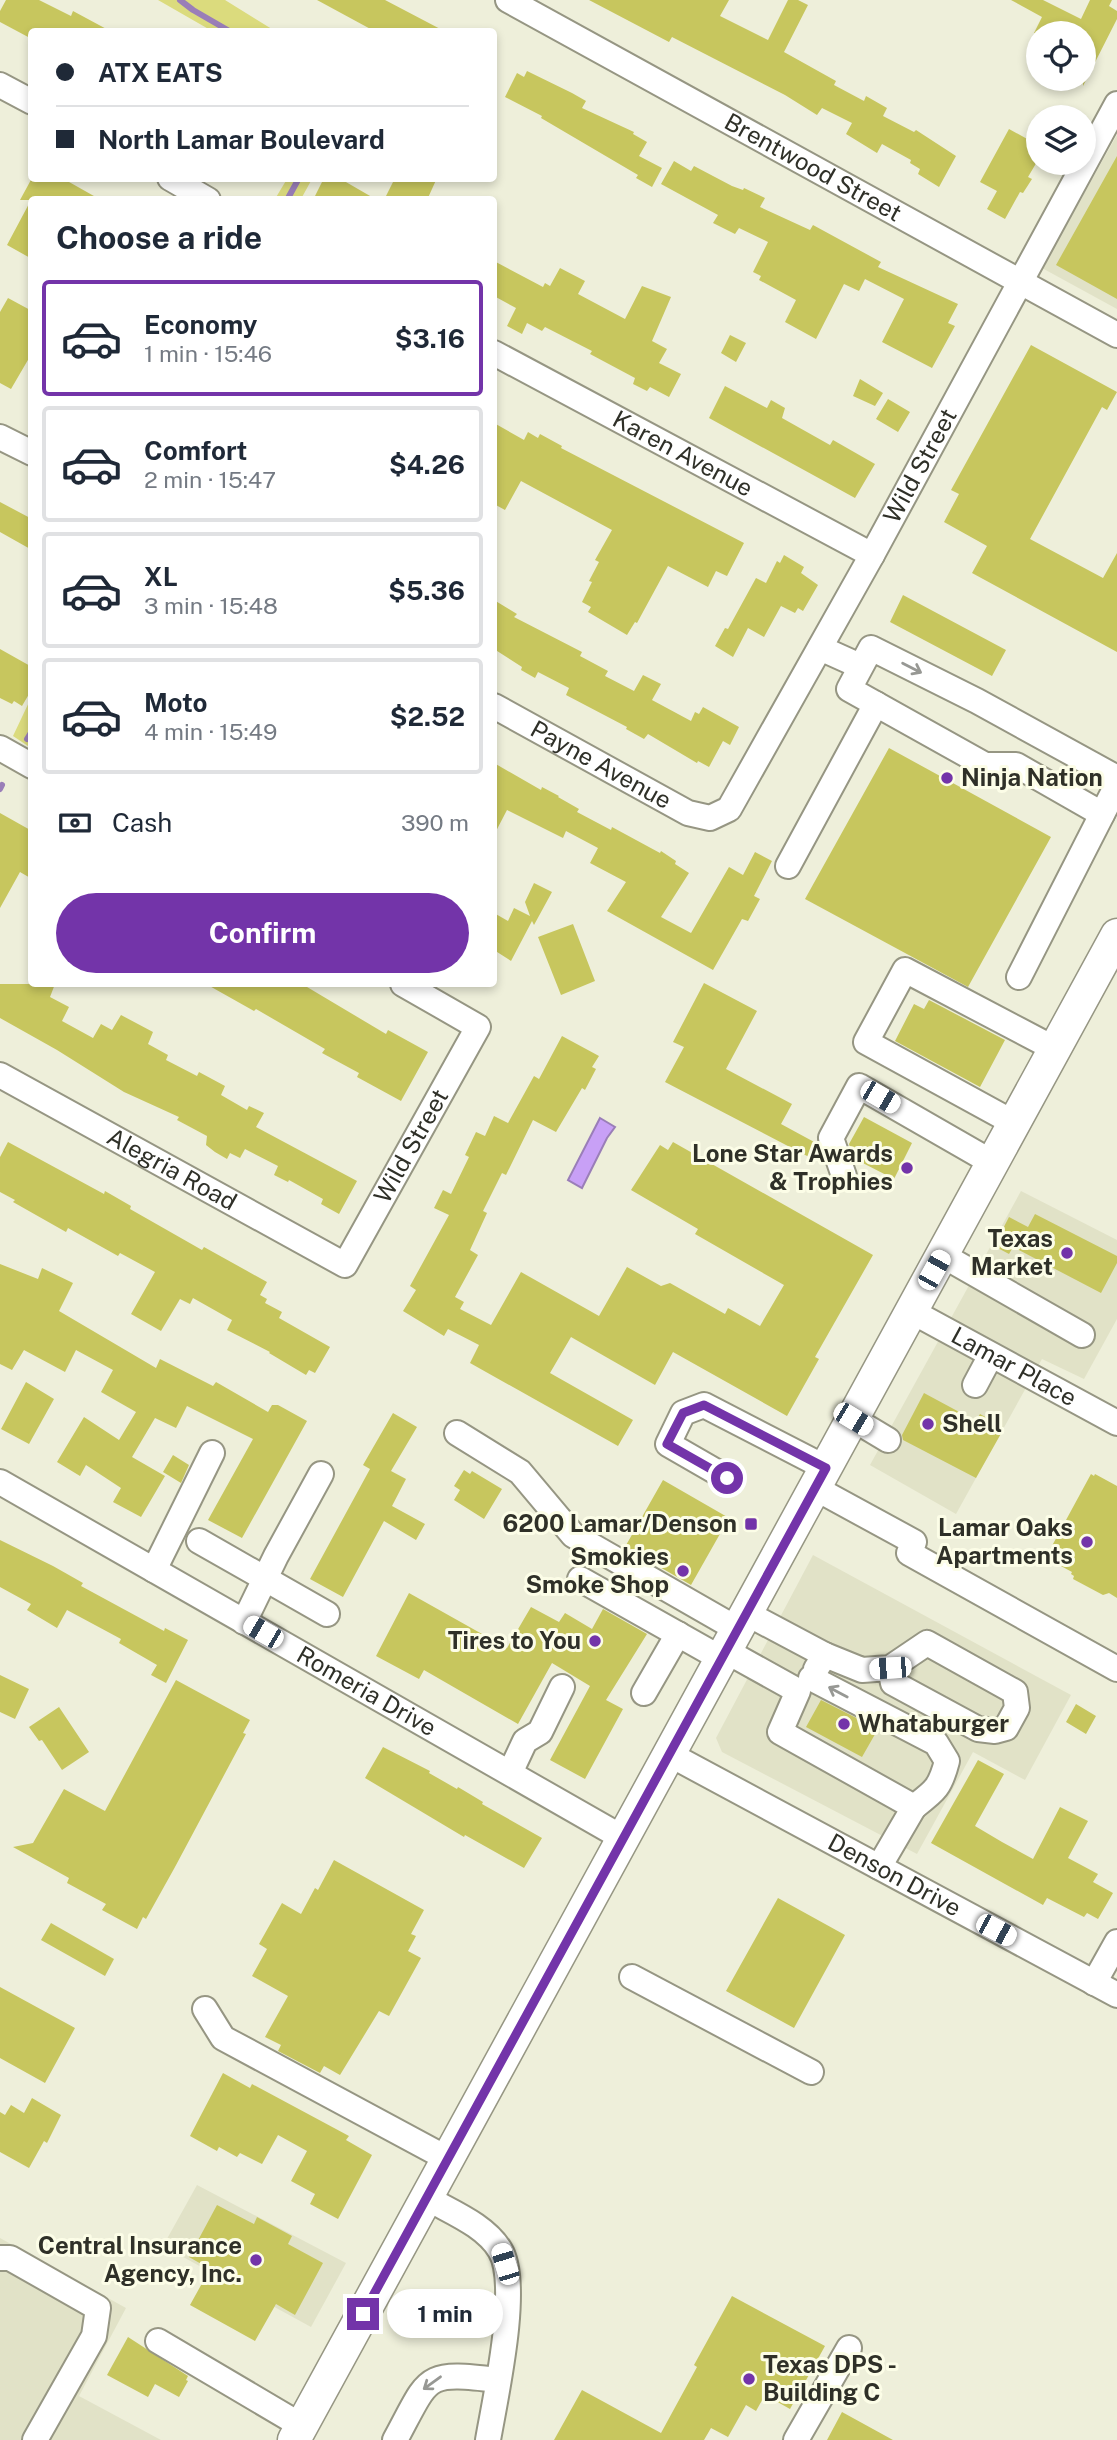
<!DOCTYPE html>
<meta charset="utf-8">
<style>
:root{--surface:#fff;--page:#f6f6f7;--text:#1f2937;--muted:#747a83;--line:#e0e1e3;--accent:#7334a9}
body{margin:0;font-family:"Public Sans",sans-serif;background:var(--page);color:var(--text);height:100vh;display:flex;flex-direction:column;font-size:26px;white-space:nowrap}
*{box-sizing:border-box;margin:0}
p{font-size:23px;color:var(--muted)}
.icon{flex:none;width:38px;height:38px;fill:none;stroke:currentColor;stroke-width:2;stroke-linecap:round;stroke-linejoin:round}
.map{position:relative;flex:1;overflow:hidden}
.sheet{position:absolute;left:28px;top:196px;width:469px;height:791px;display:flex;flex-direction:column;background:var(--surface);border-radius:7px;box-shadow:0 4px 10px #0003}
.sheet>*{flex:none}
.hud{position:absolute;left:28px;top:28px;width:469px;height:154px;border-radius:7px;box-shadow:0 4px 10px #0003;display:grid;align-content:center;height:154px;padding:0 28px;background:var(--surface)}
.tools{position:absolute;left:1026px;top:21px;display:grid;gap:14px}
.tools a{display:grid;place-items:center;width:70px;height:70px;border-radius:50%;background:var(--surface);box-shadow:0 4px 10px #0003;font-size:35px}
.end{position:absolute;width:32px;height:32px;margin:-16px;border:9px solid #7334a9;background:#fff;box-shadow:0 0 0 4px #fff}
.from{border-radius:50%}
.bubble{position:absolute;height:49px;border-radius:24px;background:var(--surface);box-shadow:0 4px 10px #0003;font-size:23px;font-weight:700;line-height:49px;text-align:center}
.car{position:absolute;width:21px;height:42px;margin:-21px -10px;border-radius:9px;box-shadow:0 0 5px 2px #0007;background:linear-gradient(#fff 24%,#345 0 40%,#fff 0 76%,#345 0 86%,#fff 0)}
.hud b{display:flex;align-items:center;gap:24px;height:66px;font-size:26px}
.hud b+b{border-top:2px solid var(--line)}
.hud i{width:18px;height:18px;background:var(--text)}
ul{padding:0;list-style:none}
li{display:flex;align-items:center;gap:21px;height:116px;margin:0 14px 10px;padding:0 14px;border:4px solid var(--line);border-radius:7px}
li div{flex:1}
li b{display:block;font-size:26px}
li em{font-style:normal;font-weight:700}
li.active{border-color:var(--accent)}
li>.icon{width:63px;height:63px;stroke-width:1.5}
h2{padding:0 28px;font-size:32px;line-height:84px}
.pay{display:flex;align-items:center;gap:18px;height:77px;padding:0 28px;font-size:26px}
.pay p{margin-inline-start:auto}
.action{display:flex;gap:14px;margin-top:auto;padding:14px 28px}
.action a{flex:1;height:80px;border-radius:42px;background:var(--accent);color:#fff;font-size:28px;font-weight:700;line-height:80px;text-align:center}
.map>svg:first-child{display:block}
.built{fill:#e1e2c7}
.green{fill:#dbdb7d}
.water{fill:#c8a0f6;stroke:#9a7eb8;stroke-width:2}
.lines{fill:none;stroke-linecap:round;stroke-linejoin:round}
.stream{stroke:#9a7eb8;stroke-width:6}
.building{fill:#c7c65e}
.minor-casing{stroke:#969683;stroke-width:28}
.major-casing{stroke:#969683;stroke-width:35}
.minor{stroke:#fff;stroke-width:24}
.major{stroke:#fff;stroke-width:32}
.oneway{stroke:#979894}
.route{stroke:#7334a9;stroke-width:9}
.poi-dot{fill:#7334a9;stroke:#fcfde7;stroke-width:2.5}
.labels{text-anchor:middle;stroke-width:6;stroke-linejoin:round;paint-order:stroke}
.street-label{font-size:24px;fill:#2f3028;stroke:#fcfde7}
.poi-label{font-size:24px;font-weight:bold;fill:#2f3028;stroke:#fcfde7;text-anchor:end}
</style>
<div class="map">
<svg width="1117" height="2440" viewBox="0 0 1117 2440">
<rect width="100%" height="100%" fill="#eeefda"/>
<path class="built" d="M1117,135v174l-75,-41z
M1021,1191l96,49v79l-33,60 -42,-20 -86,155 -86,-49z
M813,1555l258,140 -46,85 -52,-28 -56,102 -195,-102 -6,-14z
M197,2185l149,78 -35,64 -148,-81z
M0,2238l126,70 -47,88 82,44h-161z"/>
<path class="green" d="M158,0h67l50,31h-63z
M287,179v-1l25,1 -11,20h-26z
M31,698l1,50h-1l-18,-12z"/>
<path class="water" d="M600,1118l15,9 -8,11 -25,50 -14,-8z"/>
<g class="lines">
<path class="stream" d="M180,0l13,10 38,22
M287,200l12,-22
M27,739l5,-8
M0,789l2,-4"/>
</g>
<path class="building" d="M6,0h33l32,16 2,-5 39,21h-80l-2,6 -30,-16v-11z
M317,0h68l61,32h-70z
M589,0h140l-9,16 48,24 20,-40h10l10,5 -24,47 52,29 -2,4 30,16 2,-5 21,12 -4,8 31,16 2,-2 40,26 -17,31 -21,-13 2,-5 -10,-6 1,-3 -29,-16 -5,9 -31,-19 6,-11 -30,-15 -5,7 -32,-20 -113,-58 -3,5z
M1011,0h32l38,19 9,-19h22l-3,6 8,5v8l-34,67v-53h-49l8,-16z
M527,71l45,22 14,8 -4,7 52,24 -1,2 14,8 -8,14 23,12 -10,19 -16,-9 2,-3 -97,-57 1,-2 -37,-19 12,-24 7,4z
M1009,129l29,16v15l-10,17 4,2 -9,14 -3,-1 -15,27 -18,-10 10,-18 -17,-9z
M1117,156v143l-61,-34z
M674,161l17,10 3,-5 38,20 11,4 1,-2 21,10 -5,9 50,23 3,-5 68,37 -3,5 80,37 -10,19 7,3 -23,42 -50,-26 22,-43 -39,-20 -6,12 -15,-7 -28,55 -31,-17 11,-22 -37,-20 2,-4 -8,-4 15,-30 -29,-14 -4,6 -22,-11 5,-8 -57,-31z
M32,178h30l39,22h-69v59l-25,-14 24,-45h-11z
M324,178h15l38,22h-64z
M395,178h42l-10,22h-43z
M494,261l49,26 2,-4 5,3 10,-18 25,13 -7,13 47,25 17,-33 29,11 -19,44 15,8 -8,14 22,11 -12,23 -19,-10 -3,4 -14,-7 2,-6 -45,-24 2,-3 -47,-24 -3,4 -15,-8 -5,11 -15,-8 9,-18 -22,-12z
M8,298l24,13v42l-21,36 -11,-6v-71z
M730,335l16,8 -10,19 -15,-9z
M1031,345l86,47 -10,18 -5,-3 -72,132 73,39 14,-25v99l-145,-79 15,-27 -43,-24 15,-28 -8,-4z
M860,379l23,14 -8,13 -22,-10z
M725,386l42,22 4,-8 14,8 -3,10 48,27 3,-5 42,24 -20,34 -146,-80z
M888,399l22,13 -12,20 -22,-13z
M494,423l30,17 4,-8 10,6 2,-4 22,12 -1,2 183,95 -17,33 -11,-5 -8,16 -40,-21 -31,57 -2,-1 -8,13 -39,-23 3,-5 -9,-5 10,-20 -3,-1 10,-19 -4,-2 17,-30 -91,-49 -16,29 -11,-6z
M0,502l32,17v31l-32,-18z
M784,555l20,12 -3,6 17,12 -15,26 -5,-3 -3,5 -14,-7 -17,31 -16,-9 -15,29 -18,-11 10,-18 3,1 28,-51 10,5 11,-22 3,2z
M903,595l103,55 -14,26 -102,-54z
M494,600l23,14 -3,3 68,35 -2,4 28,15 -3,5 29,15 9,-16 18,9 -9,16 39,21 4,-9 4,2 4,-7 36,20 -9,18 -7,-4 -14,26 -11,-6 -1,2 -49,-29 -4,5 -18,-10 1,-2 -61,-32 3,-7 -31,-16 -3,6 -14,-8 1,-3 -28,-18z
M0,649l32,18v22l-10,17 -8,-5 -2,3 -12,-6z
M889,748l162,89 -83,150 -163,-88z
M494,763l47,27 1,-3 17,9 -1,1 21,12 -2,3 34,18 1,-3 48,26 1,-2 15,10 -1,3 14,9 -28,44 30,16 38,-66 14,8 12,-23 17,9 -18,35 6,3 -12,22 -6,-2 -29,51 -106,-59 19,-29 -36,-19 8,-15 -32,-17 -3,7 -56,-28 -13,25z
M0,813l32,18v48l-12,-7 -20,36z
M534,883l18,9 -18,33 -2,-4 -21,40 -17,-11v-37l14,8 6,-13 16,8 -5,-14z
M573,924l22,57 -34,14 -23,-58z
M704,983l53,28 -31,58 66,35 -11,20 35,19 -7,14 -144,-75 19,-35 -11,-5z
M0,984h55l-5,13 19,10 -7,14 31,17 8,-14 11,6 9,-15 32,17 -5,12 20,11 -2,5 31,16 2,-4 26,14 -4,9 26,15 2,-4 15,7 -8,14 101,54 -18,33 -18,-10 2,-5 -34,-19 -1,2 -14,-7 4,-9 -33,-17 -5,9 -10,-5 -3,6 -12,-7 -9,-7 1,-9 -30,-16 2,-3 -55,-25 -67,-42 -57,-32z
M206,984h96l84,50 2,-4 40,22 -27,49 -44,-24 2,-4 -37,-20 3,-4 -69,-40 -2,2z
M929,1000l76,40 -25,47 -85,-46 19,-37 10,5z
M562,1036l37,20 -7,11 4,2 -11,21 -3,-2 -26,44 -23,-12 -27,55 -4,-2 -19,38 4,2 -17,37 8,5 -23,42 9,5 -4,7 31,16 30,-53 78,44 28,-49 34,19 9,-3 55,31 3,-6 32,18 24,-41 -89,-51 3,-5 -67,-39 29,-45 8,5 5,-8 200,113 -58,102 4,2 -32,57 -114,-64 -18,33 -84,-48 -21,36 83,47 -15,26 -148,-83 9,-18 -31,-16 -4,7 -41,-25 13,-21 -6,-4 39,-71 -15,-7 9,-18 8,4 18,-37 -4,-2 11,-23 9,4 9,-20 14,7 26,-47 5,3z
M864,1117l48,26 -18,36 -41,-21 -4,-14z
M8,1142l96,52 1,-3 26,15 -1,3 72,41 2,-3 63,35 -7,13 7,4 -2,4 17,9 -3,6 51,29 -15,26 -6,-3 -3,5 -37,-22 1,-1 -43,-22 5,-10 -39,-22 -3,6 -10,-5 -19,32 -30,-17 24,-42 -35,-19 -2,3 -50,-28 -2,4 -53,-30 2,-2 -15,-8v-35z
M1035,1214l82,42v7l-16,30 -88,-46 -4,7 -15,-8 15,-29 19,10z
M0,1264l38,15 4,-11 31,15 -14,28 97,57 4,-9 53,27 3,-4 52,30 4,-7h6l29,16 -65,117 -34,-18 45,-81 -66,-33 -11,22 -21,-10 -23,39 33,19 -24,41 -28,-15 8,-14 -35,-23 -6,11 -23,-14 27,-45 35,23 17,-28 -35,-20 12,-22 -37,-20 -11,22 -41,-22 -12,20 -12,-6z
M26,1382l28,17 -25,45 -28,-15z
M924,1393l52,28 4,-7 22,12 1,4 -27,48 -73,-38 -1,-5z
M393,1413l24,14 -26,44 15,8 -14,27 33,18 -9,16 -32,-19 -41,76 -33,-18 60,-110 -7,-4z
M173,1455l16,10 -8,18 -18,-11z
M464,1470l6,4 2,-3 30,18 -18,30 -30,-19 6,-10 -6,-4z
M1091,1474l3,2 1,-2 22,12v112l-8,-5 -6,2 -30,-16 1,-3 -3,-2 1,-2 -24,-13 1,-2 -2,-2z
M663,1480l66,38 -38,67 -66,-38z
M0,1540l53,26 30,17 -2,3 83,45 1,-3 23,12 -22,43 -15,-8 6,-10 -38,-22 2,-4 -54,-29 -10,18 -30,-18 4,-6 -31,-17z
M409,1593l98,55 24,-41 28,15 6,-9 27,16 11,-20 44,25 -41,66 17,9 -38,70 -35,-19 40,-74 -38,-23 -34,61 -94,-54 -5,9 -43,-23z
M0,1675l29,14 -14,30 -15,-7z
M176,1680l74,40 -7,13 3,1 -71,133 -29,52 -3,-2 -6,12 -35,-19 4,-6 -39,-21 2,-5 -56,-31 20,-4 31,-54 41,22z
M821,1700l57,29 -16,28 -56,-30z
M1076,1704l20,12 -10,18 -20,-12z
M59,1707l30,45 -27,18 -20,-30 -3,1 -10,-14z
M383,1747l47,24 -1,2 28,16 1,-2 25,15 -1,2 60,34 -18,30 -59,-33 -1,2 -99,-59z
M978,1760l26,14 -29,52 27,16 31,17 27,-52 28,14 -20,37 30,16 -5,8 20,11 -15,26 -11,-6 -3,4 -37,-19 -4,7 -112,-62z
M334,1860l90,50 -13,24 5,2 -8,15 13,7 -32,58 -10,-5 -39,64 -16,-9 -4,7 -42,-22 3,-6 -16,-8 23,-41 -36,-20 15,-27 -8,-5 23,-41 19,11 14,-26 3,2z
M778,1898l67,37 -51,93 -68,-37z
M51,1923l63,36 -9,17 -64,-36z
M0,1987l75,41 -30,55 -45,-25z
M223,2073l27,15 2,-4 97,52 -3,4 26,15 -34,64 -28,-15 5,-10 -24,-13 16,-30 -29,-16 -16,29 -22,-11 -3,4 -18,-10 -2,4 -27,-15z
M32,2098l29,17 -14,28 -3,-2 -15,27 -29,-16v-40l5,3 6,-10 13,8z
M217,2205l37,19 3,-7 35,19 -4,8 35,19 -28,52 -19,-11 -21,37 -65,-36 20,-36 -21,-12z
M732,2296l93,50 -35,63 -25,-14 -9,16 -10,-6 -18,32 -17,-9 -7,12h-150l28,-50 79,43 36,-66 -3,-2z
M128,2337l60,39 -2,4 2,1 -9,16 -24,-13 -7,13 -41,-22z
M842,2412l51,28h-66z"/>
<g class="lines">
<defs>
<g id="minor">
<path id="s1" d="M508,0l609,335"/>
<path d="M0,85l32,17"/>
<path d="M170,178l38,22"/>
<path id="s2" d="M494,353l378,202"/>
<path d="M0,437l32,16"/>
<path d="M820,648l40,18"/>
<path id="s3" d="M494,706l194,107 22,5 19,-9 143,-254 245,-451"/>
<path d="M0,748l32,18"/>
<path d="M1102,814l-86,-49h-31l-136,-76 22,-41 106,53 140,77"/>
<path d="M788,866l88,-162"/>
<path d="M1019,977l98,-192"/>
<path id="s4" d="M0,1075l345,190 133,-238 -75,-43"/>
<path d="M1014,1123l-148,-81 39,-72 150,79"/>
<path d="M844,1176l-13,-38 28,-52 134,77"/>
<path d="M942,1255l140,80"/>
<path id="s5" d="M911,1311l206,112"/>
<path d="M975,1385l16,-30"/>
<path d="M853,1419l35,21"/>
<path d="M457,1433l63,39 53,63 164,94"/>
<path d="M727,1478l-59,-34 15,-31 21,-8 122,63"/>
<path id="s6" d="M0,1482l623,356"/>
<path d="M815,1488l99,54 -5,11 208,116"/>
<path d="M199,1541l128,73"/>
<path d="M154,1570l58,-117"/>
<path d="M580,1579l142,80"/>
<path d="M746,1613l79,42 -9,14"/>
<path d="M244,1622l32,-66 45,-82"/>
<path d="M726,1651l72,40 -18,41 134,75 -35,60"/>
<path d="M825,1655l37,15 28,-2 37,-25 88,49 2,16 -11,20 -11,3 -17,-2 -85,-46 -3,-15"/>
<path d="M811,1678l125,65 11,18c-7,27 -12,30 -33,46"/>
<path d="M644,1693l34,-59"/>
<path id="s7" d="M669,1754l448,241"/>
<path d="M510,1773l15,-32 15,-9 22,-45"/>
<path d="M632,1977l179,95"/>
<path d="M1094,1983l23,-41"/>
<path d="M205,2009l18,29 225,121"/>
<path d="M427,2198c24,14 58,27 73,52 21,34 -5,149 -12,190"/>
<path d="M0,2258h10l88,50 -4,28 -59,104"/>
<path d="M158,2341l144,85"/>
<path d="M395,2440c35,-64 27,-69 102,-60"/>
<path d="M796,2440l53,-92"/>
</g>
<path id="major" d="M294,2440l823,-1505"/>
</defs>
<use href="#minor" class="minor-casing"/>
<use href="#major" class="major-casing"/>
<use href="#minor" class="minor"/>
<use href="#major" class="major"/>
</g>
<defs><path id="oneway-shaft" d="M-6 0H5M1.5-3L5.5 0L1.5 3" fill="none" stroke-width="1.6" stroke-linecap="round" stroke-linejoin="round" transform="scale(1.75)"/></defs>
<g class="oneway">
<use href="#oneway-shaft" transform="translate(912 668) rotate(27)"/>
<use href="#oneway-shaft" transform="translate(838 1692) rotate(-152)"/>
<use href="#oneway-shaft" transform="translate(432 2383) rotate(144)"/>
</g>
<g class="lines">
<path class="route" d="M363,2314l463,-846 -122,-63 -21,8 -16,31 60,34"/>
</g>
<g class="poi-dot">
<circle cx="947" cy="778" r="7"/>
<circle cx="907" cy="1168" r="7"/>
<circle cx="1067" cy="1253" r="7"/>
<circle cx="928" cy="1424" r="7"/>
<rect x="744" y="1517" width="14" height="14" rx="3.5"/>
<circle cx="1087" cy="1542" r="7"/>
<circle cx="683" cy="1571" r="7"/>
<circle cx="595" cy="1641" r="7"/>
<circle cx="844" cy="1724" r="7"/>
<circle cx="256" cy="2260" r="7"/>
<circle cx="749" cy="2379" r="7"/>
</g>
<g class="labels">
<g class="street-label">
<text dy="8" stroke="none"><textPath href="#s1" startOffset="348">Brentwood Street</textPath></text>
<text dy="8" stroke="none"><textPath href="#s2" startOffset="214">Karen Avenue</textPath></text>
<text dy="8" stroke="none"><textPath href="#s3" startOffset="658">Wild Street</textPath></text>
<text dy="8" stroke="none"><textPath href="#s3" startOffset="122">Payne Avenue</textPath></text>
<text dy="8" stroke="none"><textPath href="#s4" startOffset="530">Wild Street</textPath></text>
<text dy="8" stroke="none"><textPath href="#s4" startOffset="196">Alegria Road</textPath></text>
<text dy="8" stroke="none"><textPath href="#s5" startOffset="117">Lamar Place</textPath></text>
<text dy="8" stroke="none"><textPath href="#s6" startOffset="422">Romeria Drive</textPath></text>
<text dy="8" stroke="none"><textPath href="#s7" startOffset="256">Denson Drive</textPath></text>
</g>
<g class="poi-label">
<text x="961" y="786" text-anchor="start">Ninja Nation</text>
<text x="893" y="1162">Lone Star Awards<tspan x="893" dy="28">&amp; Trophies</tspan></text>
<text x="1053" y="1247">Texas<tspan x="1053" dy="28">Market</tspan></text>
<text x="942" y="1432" text-anchor="start">Shell</text>
<text x="737" y="1532">6200 Lamar/Denson</text>
<text x="1073" y="1536">Lamar Oaks<tspan x="1073" dy="28">Apartments</tspan></text>
<text x="669" y="1565">Smokies<tspan x="669" dy="28">Smoke Shop</tspan></text>
<text x="581" y="1649">Tires to You</text>
<text x="858" y="1732" text-anchor="start">Whataburger</text>
<text x="242" y="2254">Central Insurance<tspan x="242" dy="28">Agency, Inc.</tspan></text>
<text x="763" y="2373" text-anchor="start">Texas DPS -<tspan x="763" dy="28">Building C</tspan></text>
</g>
</g>
</svg>
<div class="tools">
<a><svg class="icon" aria-label="locate" viewBox="0 0 24 24"><circle cx="12" cy="12" r="6"/><path d="M12 2v4M12 18v4M2 12h4M18 12h4"/></svg></a>
<a><svg class="icon" aria-label="layers" viewBox="0 0 24 24"><path d="M12 4l9 5-9 5-9-5zM3 14l9 5 9-5"/></svg></a>
</div>
<i class="end from" style="left:727px;top:1478px"></i>
<i class="end" style="left:363px;top:2314px"></i>
<div class="bubble" style="left:387px;top:2289px;width:116px">1 min</div>
<i class="car" style="left:880px;top:1097px;rotate:120deg"></i>
<i class="car" style="left:934px;top:1270px;rotate:29deg"></i>
<i class="car" style="left:853px;top:1419px;rotate:121deg"></i>
<i class="car" style="left:263px;top:1632px;rotate:300deg"></i>
<i class="car" style="left:890px;top:1668px;rotate:266deg"></i>
<i class="car" style="left:996px;top:1930px;rotate:118deg"></i>
<i class="car" style="left:505px;top:2264px;rotate:343deg"></i>
<div class="hud">
<b><i class="from"></i>ATX EATS</b>
<b><i></i>North Lamar Boulevard</b>
</div>
<section class="sheet">
<h2>Choose a ride</h2>
<ul>
<li class="active"><svg class="icon" aria-label="car" viewBox="0 0 24 24"><path d="M5 17H2v-5l4-1 3-4h7l3 4 3 1v5h-3M9 17h6M6 11h13"/><circle cx="7" cy="17" r="2"/><circle cx="17" cy="17" r="2"/></svg><div><b>Economy</b><p>1 min · 15:46</p></div><em>$3.16</em></li>
<li><svg class="icon" aria-label="car" viewBox="0 0 24 24"><path d="M5 17H2v-5l4-1 3-4h7l3 4 3 1v5h-3M9 17h6M6 11h13"/><circle cx="7" cy="17" r="2"/><circle cx="17" cy="17" r="2"/></svg><div><b>Comfort</b><p>2 min · 15:47</p></div><em>$4.26</em></li>
<li><svg class="icon" aria-label="car" viewBox="0 0 24 24"><path d="M5 17H2v-5l4-1 3-4h7l3 4 3 1v5h-3M9 17h6M6 11h13"/><circle cx="7" cy="17" r="2"/><circle cx="17" cy="17" r="2"/></svg><div><b>XL</b><p>3 min · 15:48</p></div><em>$5.36</em></li>
<li><svg class="icon" aria-label="car" viewBox="0 0 24 24"><path d="M5 17H2v-5l4-1 3-4h7l3 4 3 1v5h-3M9 17h6M6 11h13"/><circle cx="7" cy="17" r="2"/><circle cx="17" cy="17" r="2"/></svg><div><b>Moto</b><p>4 min · 15:49</p></div><em>$2.52</em></li>
</ul>
<div class="pay"><svg class="icon" aria-label="cash" viewBox="0 0 24 24"><path d="M3 7h18v10H3z"/><circle cx="12" cy="12" r="2"/></svg>Cash<p>390 m</p></div>
<div class="action"><a>Confirm</a></div>
</section>
</div>
